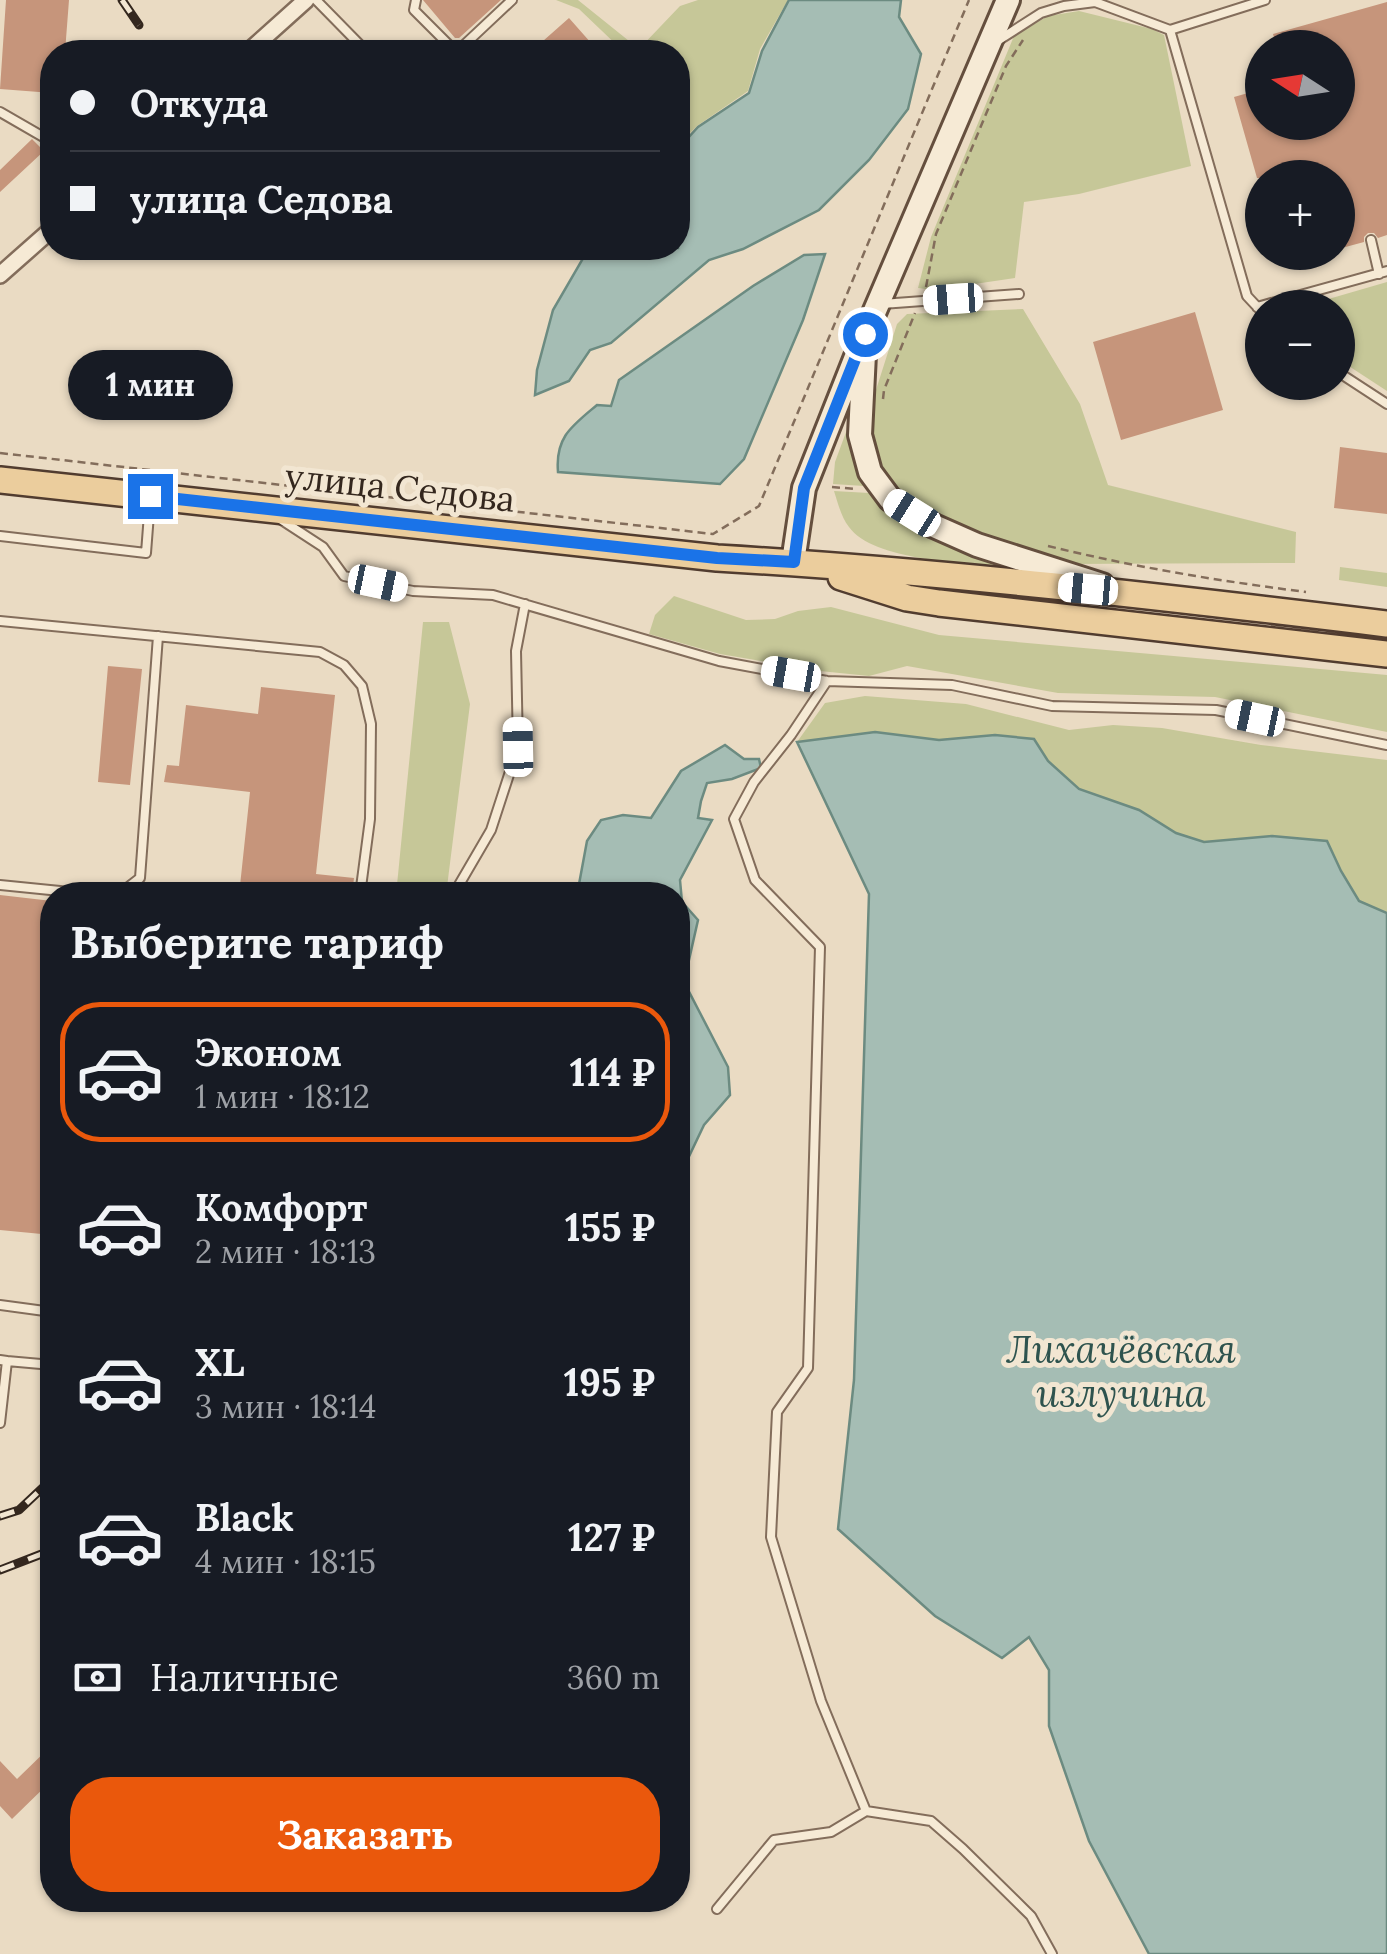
<!DOCTYPE html>
<html lang="ru">
<meta charset="utf-8">
<style>
:root{--surface:#171b24;--page:#20242c;--text:#f1f3f6;--muted:#9ea1a6;--line:#363941;--accent:#ea580c}
body{margin:0;font-family:Lora,serif;background:var(--page);color:var(--text);height:100vh;display:flex;flex-direction:column;font-size:38px;white-space:nowrap}
*{box-sizing:border-box;margin:0}
p{font-size:32px;color:var(--muted)}
.icon{flex:none;width:55px;height:55px;fill:none;stroke:currentColor;stroke-width:2;stroke-linecap:round;stroke-linejoin:round}
.map{position:relative;flex:1;overflow:hidden}
.details{position:absolute;left:40px;top:882px;width:650px;height:1030px;display:flex;flex-direction:column;background:var(--surface);border-radius:40px;box-shadow:0 2px 8px #0004}
.details>*{flex:none}
.top-card{position:absolute;left:40px;top:40px;width:650px;height:220px;border-radius:40px;box-shadow:0 2px 8px #0004;display:grid;align-content:center;height:220px;padding:0 30px;background:var(--surface)}
.needle{width:65px;rotate:282deg}
.controls{position:absolute;left:1245px;top:30px;display:grid;gap:20px}
.controls a{display:grid;place-items:center;width:110px;height:110px;border-radius:50%;background:var(--surface);box-shadow:0 2px 8px #0004;font-size:50px}
.end{position:absolute;width:45px;height:45px;margin:-22px;border:12px solid #1a73e8;background:#fff;box-shadow:0 0 0 5px #fff}
.from{border-radius:50%}
.bubble{position:absolute;height:70px;border-radius:35px;background:var(--surface);box-shadow:0 2px 8px #0004;font-size:32px;font-weight:800;line-height:70px;text-align:center}
.car{position:absolute;width:30px;height:60px;margin:-30px -15px;border-radius:12px;box-shadow:0 0 8px 2px #0007;background:linear-gradient(#fff 24%,#345 0 40%,#fff 0 76%,#345 0 86%,#fff 0)}
.top-card b{display:flex;align-items:center;gap:35px;height:95px;font-size:38px}
.top-card b+b{border-top:2px solid var(--line)}
.top-card i{width:25px;height:25px;background:var(--text)}
ul{padding:0;list-style:none}
li{display:flex;align-items:center;gap:30px;height:140px;margin:0 20px 15px;padding:0 10px;border:5px solid transparent;border-radius:40px}
li div{flex:1}
li b{display:block;font-size:38px}
li em{font-style:normal;font-weight:800}
li.active{border-color:var(--accent)}
li>.icon{width:90px;height:90px;stroke-width:1.5}
h2{padding:0 30px;font-size:45px;line-height:120px}
.pay{display:flex;align-items:center;gap:25px;height:110px;padding:0 30px;font-size:38px}
.pay p{margin-inline-start:auto}
.primary-button{display:flex;gap:20px;margin-top:auto;padding:20px 30px}
.primary-button a{flex:1;height:115px;border-radius:40px;background:var(--accent);color:#fff;font-size:40px;font-weight:800;line-height:115px;text-align:center}
.map>svg:first-child{display:block}
.green{fill:#c6c798}
.water{fill:#a5bdb4;stroke:#6c8b81;stroke-width:2.5}
.building{fill:#c6957b}
.lines{fill:none;stroke-linecap:round;stroke-linejoin:round}
.lane-casing{stroke:#836d5b;stroke-width:12}
.street-casing{stroke:#836d5b;stroke-width:20}
.secondary-casing{stroke:#654f3e;stroke-width:28}
.primary-casing{stroke:#513c2f;stroke-width:30}
.path{stroke:#836d5b;stroke-width:2.5;stroke-dasharray:8 5;stroke-linecap:butt}
.lane{stroke:#f6ead5;stroke-width:8}
.street{stroke:#f6ead5;stroke-width:15}
.secondary{stroke:#f6ead5;stroke-width:22}
.primary{stroke:#ebcd9d;stroke-width:25}
.rail-casing{stroke:#34271e;stroke-width:9}
.rail{stroke:#f2e6d2;stroke-width:5;stroke-dasharray:15;stroke-linecap:butt}
.route{stroke:#1a73e8;stroke-width:12}
.labels{text-anchor:middle;stroke-width:10;stroke-linejoin:round;paint-order:stroke}
.street-label{font-size:35px;fill:#34271e;stroke:#f2e6d2}
.water-label{font-size:38px;font-style:italic;fill:#2e534e;stroke:#f2e6d2}
</style>
<div class="map">
<svg width="1387" height="1954" viewBox="0 0 1387 1954">
<rect width="100%" height="100%" fill="#eadbc3"/>
<path class="green" d="M556,0h22l61,49 41,-43 18,-6h90l-28,49 -12,42 -51,35 -19,19v-93h-54l-45,-43z
M1079,11l73,18 12,6 27,131 -112,28 -55,8 -9,76 -81,12 -16,-2 13,-51 83,-201 34,-20z
M1387,282v109l-49,-32v-51l-37,-1z
M1023,309l57,95 28,81 188,47 -1,31 -231,1 -157,-59 -29,-34 -6,-34 3,-44 22,-69 10,-10z
M849,424l5,40 10,22 -31,-2 2,-22z
M834,491l35,2c25,39 94,57 137,74 -39,-4 -133,-6 -157,-40 -8,-10 -11,-24 -15,-36z
M1340,567l47,6v14l-48,-7z
M674,596l72,24 29,-1 23,-8 33,-4 108,28 448,40v57l-172,-35 -157,-4 -151,-27 -38,10 -49,-5 -100,-17 -71,-20 6,-19z
M423,622h26l21,82 -24,191h-50z
M865,696l101,8 103,26 44,-5 49,3 99,17 126,15v153l-28,-12 -18,-30 -14,-30 -55,-5 -68,6 -28,-9 -37,-23 -60,-21 -31,-28 -14,-22 -39,-4 -56,5 -64,-8 -78,10 28,-39z"/>
<path class="water" d="M789,0h112l-2,17 22,37 -13,55 -39,51 -50,50 -76,39 -34,11 -98,83 -21,7 -21,31 -34,14 2,-25 16,-60 36,-62h89v-99l20,-22 51,-34 13,-42z
M825,254l-22,66 -59,139 -24,25 -162,-12c-3,-35 14,-46 39,-67l14,1 8,-26 134,-94 51,-31z
M875,732l64,8 56,-5 39,4 14,22 31,28 60,21 37,23 28,9 68,-6 55,5 14,30 18,30 28,12v1041h-238l-60,-113 -40,-115v-56l-20,-33 -27,21 -67,-42 -97,-87 16,-149 15,-486 -72,-152z
M725,745l19,14h15l2,9 -29,11 -25,4 -6,18 -3,17 14,2 -32,60 2,22 16,18 -14,62 44,85 2,28 -26,30 -21,44 -5,23v-297h-101l10,-54 14,-21 22,-5 28,3 30,-47z"/>
<path class="building" d="M6,0h63l-4,52h-13v41l-52,-4z
M423,0h78l-42,38h-4z
M1387,2v233l-9,3 -4,-5h-6l-4,4v5l-26,7v-71h-81l-23,-81 28,-8v33h76v-74h-61l-4,-14z
M569,18l30,34h-46l-10,-11z
M32,139l12,12 -44,41v-22z
M1195,312l28,98 -102,30 -28,-98z
M1340,447l47,6v61l-53,-6z
M108,666l34,3 -12,116 -32,-3z
M261,687l74,8 -19,179 38,4 -2,17h-113l11,-103 -86,-10 3,-17 12,1 7,-61 72,9z
M0,895l52,6v334l-52,-5z
M52,1745v35l-40,39 -12,-13v-45l17,18z"/>
<g class="lines">
<defs>
<path id="lane" d="M316,0l51,52
M416,0l-2,10 36,36h13l49,-46
M1170,30l77,266 15,16
M999,40l42,-27 23,-7 31,-4 75,28 95,-30
M0,112l52,30
M1371,240l8,34
M882,304l137,-10
M1257,307l130,-36
M1338,372l49,32
M280,519l43,28 21,29 69,15 80,4 226,66 108,20 125,4 100,21 164,4 171,35
M0,536l146,17 4,-52
M0,621l320,31 24,13 18,21 9,38 -1,95 -10,76
M827,681l-36,54 -37,47 -20,37 21,61 65,67 -12,421 -31,44 -6,125 50,164 45,110 65,10 32,28 68,67 21,38
M0,885l100,10
M118,895l22,-17 18,-242
M455,895l1,-5 35,-60 27,-83 -2,-96 9,-47
M0,1305l52,7
M0,1360l7,1 -7,62
M7,1361l45,4
M717,1909l57,-69 57,-8 35,-21"/>
<path id="street" d="M248,52l58,-52
M0,275l52,-46"/>
<path id="secondary" d="M864,354l-4,81 10,37 20,27 44,27 43,19 125,40
M793,562l11,-74 61,-154 143,-334"/>
<path id="primary" d="M0,480l717,78c224,13 447,39 670,66
M841,577l66,21 32,5 448,51"/>
</defs>
<use href="#lane" class="lane-casing"/>
<use href="#street" class="street-casing"/>
<use href="#secondary" class="secondary-casing"/>
<use href="#primary" class="primary-casing"/>
<path class="path" d="M926,287l10,-53 70,-168 17,-26
M883,399l1,-9 31,-77
M0,453l713,81 46,-28 210,-506
M832,487l24,2
M1048,546c86,21 171,35 258,46"/>
<use href="#lane" class="lane"/>
<use href="#street" class="street"/>
<use href="#secondary" class="secondary"/>
<use href="#primary" class="primary"/>
<defs>
<path id="rail" d="M122,0l17,25
M0,1516l19,-6 33,-31
M0,1570l52,-20"/>
</defs>
<use href="#rail" class="rail-casing"/>
<use href="#rail" class="rail"/>
</g>
<g class="lines">
<path class="route" d="M150,496l567,62 77,4 10,-74 61,-154"/>
</g>
<g class="labels">
<g class="street-label">
<text transform="translate(400 488) rotate(6)" y="12">улица Седова</text>
</g>
<g class="water-label">
<text x="1121" y="1363">Лихачёвская<tspan x="1121" dy="44">излучина</tspan></text>
</g>
</g>
</svg>
<div class="controls">
<a><svg class="needle" viewBox="-14 -14 28 28"><path d="M0-13l5 13h-10z" fill="#e53935"/><path d="M0 13l5-13h-10z" fill="#9ea1a6"/></svg></a>
<a>+</a>
<a>−</a>
</div>
<i class="end from" style="left:865px;top:334px"></i>
<i class="end" style="left:150px;top:496px"></i>
<div class="bubble" style="left:68px;top:350px;width:165px">1 мин</div>
<i class="car" style="left:953px;top:299px;rotate:266deg"></i>
<i class="car" style="left:912px;top:513px;rotate:302deg"></i>
<i class="car" style="left:378px;top:583px;rotate:102deg"></i>
<i class="car" style="left:1088px;top:589px;rotate:275deg"></i>
<i class="car" style="left:791px;top:674px;rotate:280deg"></i>
<i class="car" style="left:1255px;top:718px;rotate:282deg"></i>
<i class="car" style="left:518px;top:747px;rotate:359deg"></i>
<div class="top-card">
<b><i class="from"></i>Откуда</b>
<b><i></i>улица Седова</b>
</div>
<section class="details">
<h2>Выберите тариф</h2>
<ul>
<li class="active"><svg class="icon" aria-label="car" viewBox="0 0 24 24"><path d="M5 17H2v-5l4-1 3-4h7l3 4 3 1v5h-3M9 17h6M6 11h13"/><circle cx="7" cy="17" r="2"/><circle cx="17" cy="17" r="2"/></svg><div><b>Эконом</b><p>1 мин · 18:12</p></div><em>114 ₽</em></li>
<li><svg class="icon" aria-label="car" viewBox="0 0 24 24"><path d="M5 17H2v-5l4-1 3-4h7l3 4 3 1v5h-3M9 17h6M6 11h13"/><circle cx="7" cy="17" r="2"/><circle cx="17" cy="17" r="2"/></svg><div><b>Комфорт</b><p>2 мин · 18:13</p></div><em>155 ₽</em></li>
<li><svg class="icon" aria-label="car" viewBox="0 0 24 24"><path d="M5 17H2v-5l4-1 3-4h7l3 4 3 1v5h-3M9 17h6M6 11h13"/><circle cx="7" cy="17" r="2"/><circle cx="17" cy="17" r="2"/></svg><div><b>XL</b><p>3 мин · 18:14</p></div><em>195 ₽</em></li>
<li><svg class="icon" aria-label="car" viewBox="0 0 24 24"><path d="M5 17H2v-5l4-1 3-4h7l3 4 3 1v5h-3M9 17h6M6 11h13"/><circle cx="7" cy="17" r="2"/><circle cx="17" cy="17" r="2"/></svg><div><b>Black</b><p>4 мин · 18:15</p></div><em>127 ₽</em></li>
</ul>
<div class="pay"><svg class="icon" aria-label="cash" viewBox="0 0 24 24"><path d="M3 7h18v10H3z"/><circle cx="12" cy="12" r="2"/></svg>Наличные<p>360 m</p></div>
<div class="primary-button"><a>Заказать</a></div>
</section>
</div>
